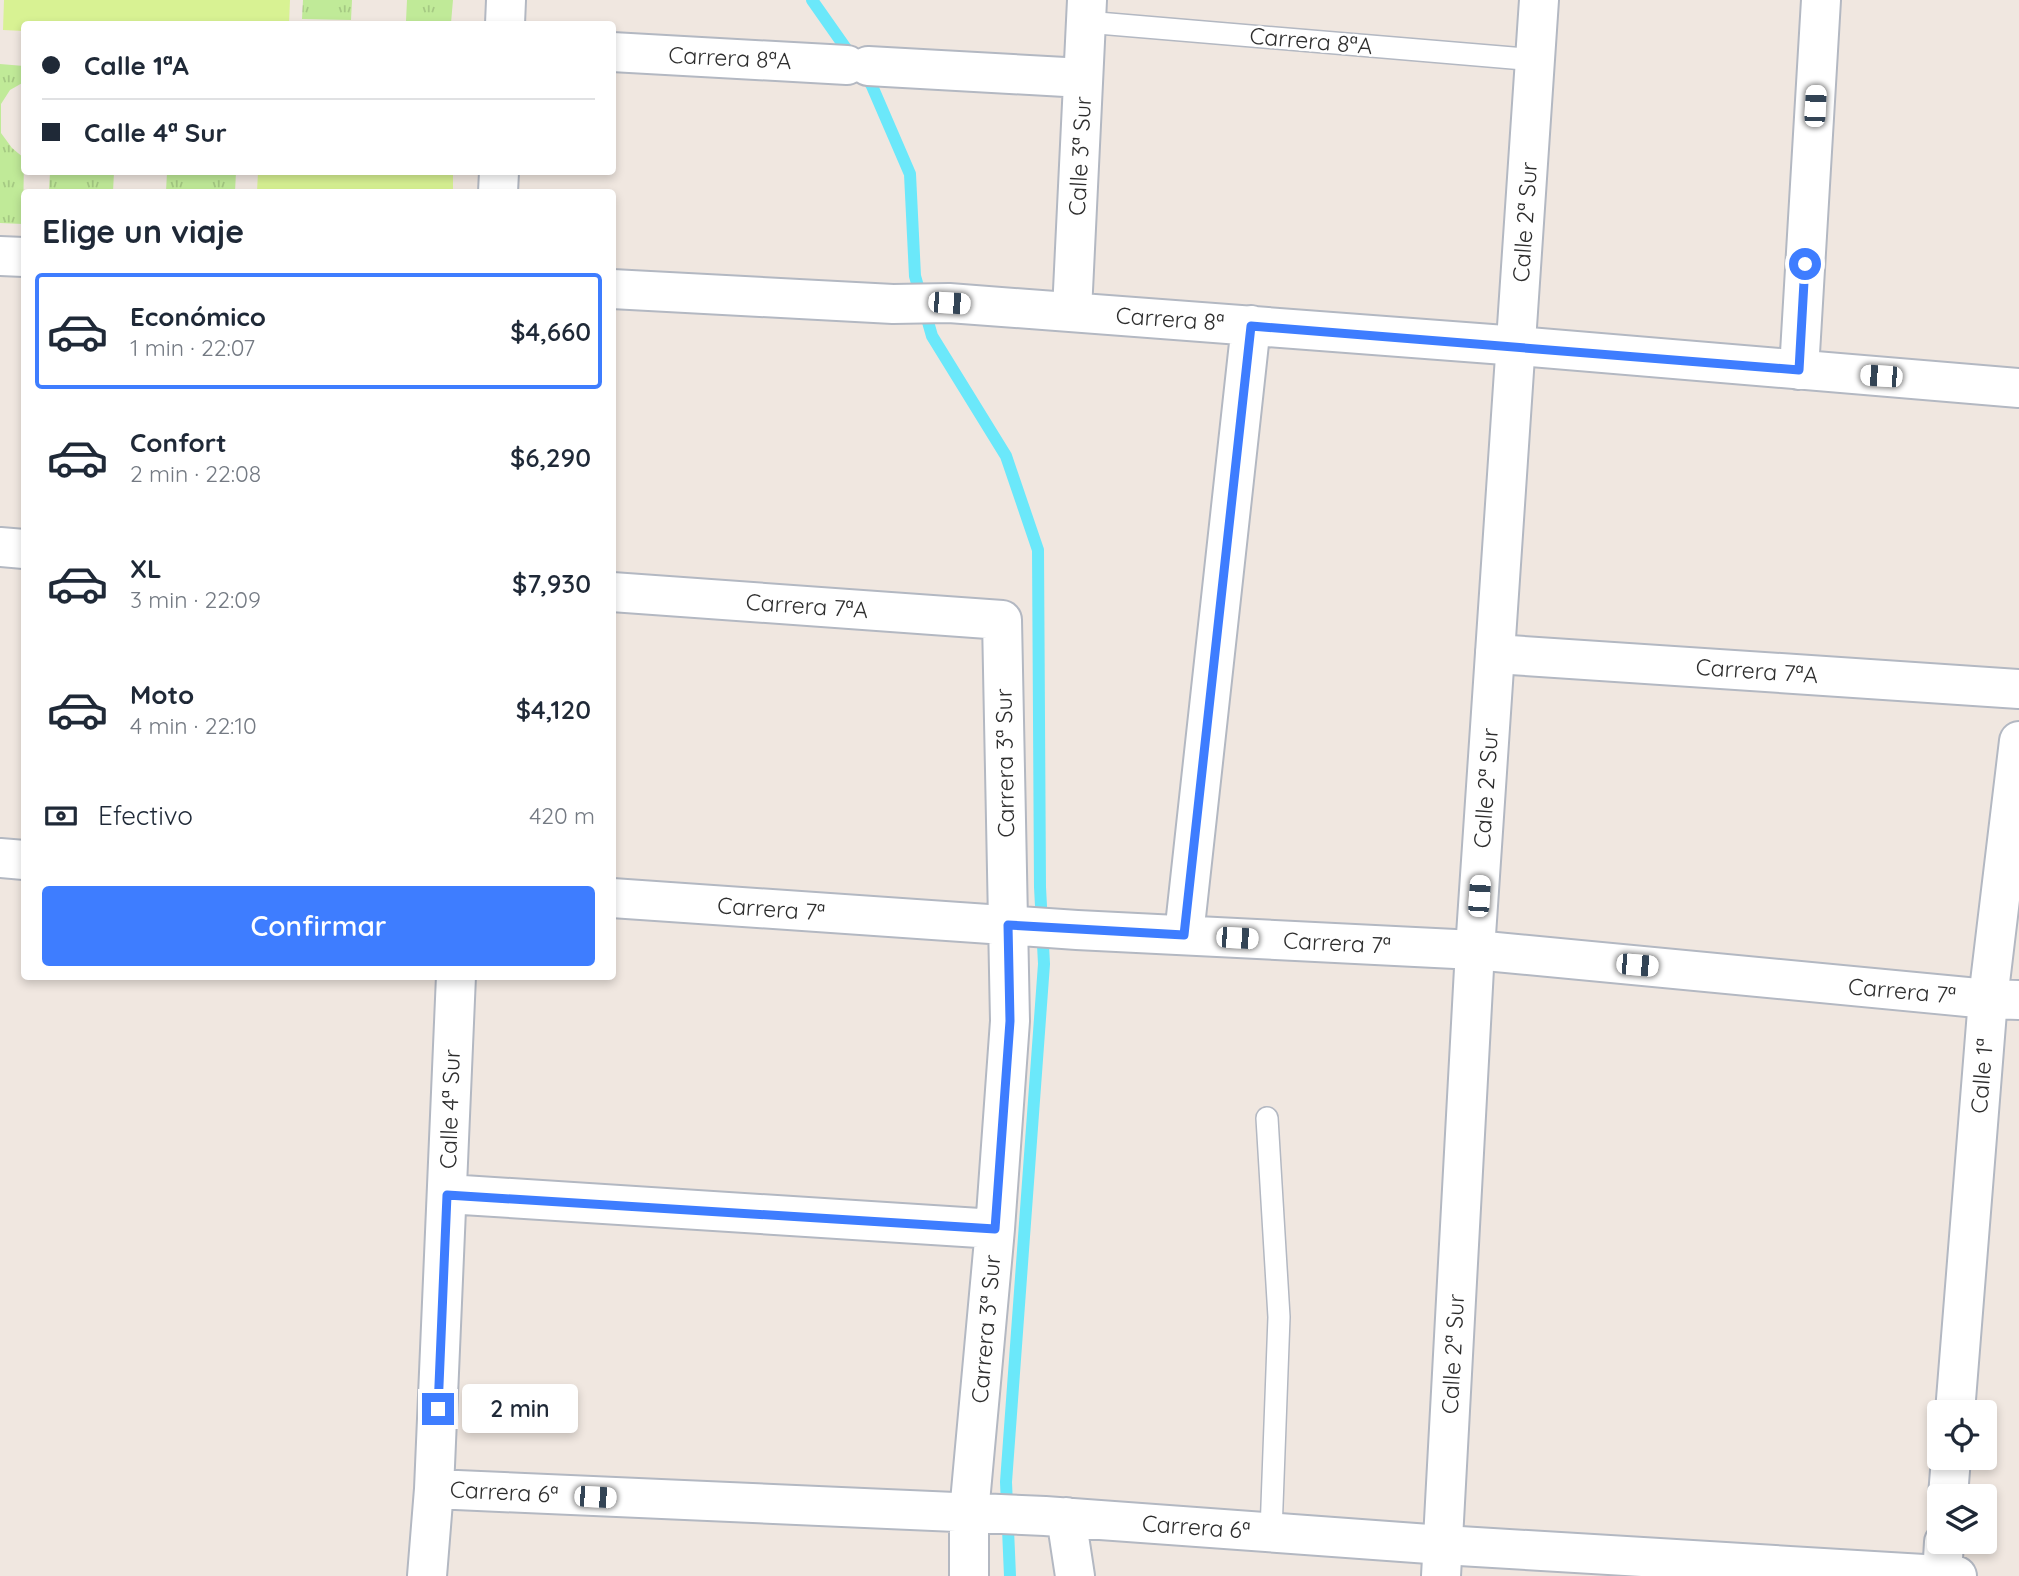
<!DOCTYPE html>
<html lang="es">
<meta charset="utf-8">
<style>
:root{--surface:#fff;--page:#f2f2f3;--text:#1f2937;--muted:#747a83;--line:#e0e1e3;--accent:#3e7dff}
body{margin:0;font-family:Quicksand,sans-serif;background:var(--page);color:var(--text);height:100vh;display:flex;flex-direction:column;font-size:26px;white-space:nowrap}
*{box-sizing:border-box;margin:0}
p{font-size:23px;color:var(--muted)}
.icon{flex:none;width:38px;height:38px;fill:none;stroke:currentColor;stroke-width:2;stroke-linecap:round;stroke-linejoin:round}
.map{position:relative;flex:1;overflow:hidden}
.side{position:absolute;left:21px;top:189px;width:595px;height:791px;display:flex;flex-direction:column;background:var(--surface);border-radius:7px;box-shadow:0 4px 10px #0003}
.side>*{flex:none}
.top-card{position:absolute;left:21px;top:21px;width:595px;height:154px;border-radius:7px;box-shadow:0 4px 10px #0003;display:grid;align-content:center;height:154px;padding:0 21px;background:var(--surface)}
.buttons{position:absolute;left:1927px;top:1400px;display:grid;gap:14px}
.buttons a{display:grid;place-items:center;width:70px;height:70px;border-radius:7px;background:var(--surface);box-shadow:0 4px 10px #0003;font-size:35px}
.end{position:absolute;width:32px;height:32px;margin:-16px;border:9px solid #3e7dff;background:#fff;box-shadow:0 0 0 4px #fff}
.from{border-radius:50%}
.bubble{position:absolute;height:49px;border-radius:7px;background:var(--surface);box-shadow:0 4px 10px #0003;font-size:23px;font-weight:600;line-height:49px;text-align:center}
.car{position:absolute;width:21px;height:42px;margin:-21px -10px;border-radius:9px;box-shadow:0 0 5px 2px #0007;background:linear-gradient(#fff 24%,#345 0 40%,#fff 0 76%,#345 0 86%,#fff 0)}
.top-card b{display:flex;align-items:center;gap:24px;height:66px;font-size:26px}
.top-card b+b{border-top:2px solid var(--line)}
.top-card i{width:18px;height:18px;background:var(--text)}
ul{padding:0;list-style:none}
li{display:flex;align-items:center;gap:21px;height:116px;margin:0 14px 10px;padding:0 7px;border:4px solid transparent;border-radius:7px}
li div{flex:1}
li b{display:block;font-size:26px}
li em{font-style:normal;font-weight:600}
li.on{border-color:var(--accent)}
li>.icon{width:63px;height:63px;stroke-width:1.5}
h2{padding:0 21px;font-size:32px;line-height:84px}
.pay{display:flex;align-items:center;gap:18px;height:77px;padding:0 21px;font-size:26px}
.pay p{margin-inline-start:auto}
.cta{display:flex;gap:14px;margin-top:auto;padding:14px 21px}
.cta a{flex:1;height:80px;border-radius:7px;background:var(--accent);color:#fff;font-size:28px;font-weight:600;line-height:80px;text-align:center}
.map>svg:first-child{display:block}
.park{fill:url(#park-tufts)}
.pitch{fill:#d8f293}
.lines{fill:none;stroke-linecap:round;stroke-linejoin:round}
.stream{stroke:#6be8fa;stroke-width:12}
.lane-casing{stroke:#b3b8c2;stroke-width:24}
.street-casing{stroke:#b3b8c2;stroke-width:42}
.secondary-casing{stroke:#b3b8c2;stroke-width:42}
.lane{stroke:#fff;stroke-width:21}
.street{stroke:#fff;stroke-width:38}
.secondary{stroke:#fff;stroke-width:38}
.route{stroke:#3e7dff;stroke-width:9}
.labels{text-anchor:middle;stroke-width:5;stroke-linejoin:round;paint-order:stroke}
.street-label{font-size:23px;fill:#2e2e2e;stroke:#fff}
</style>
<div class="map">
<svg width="2019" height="1576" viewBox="0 0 2019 1576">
<defs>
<pattern id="park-tufts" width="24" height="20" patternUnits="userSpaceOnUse" patternTransform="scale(1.75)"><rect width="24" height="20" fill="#c0ea98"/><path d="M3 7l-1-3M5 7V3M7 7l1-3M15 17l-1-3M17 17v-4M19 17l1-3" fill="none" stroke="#a5c983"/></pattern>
</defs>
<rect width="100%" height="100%" fill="#f0e7e0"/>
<path class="park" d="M303,0h49l-1,20 -49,-1z
M407,0h46l-2,23 -45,-2z
M0,64l24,2v16l-14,8 -9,14v29l11,15 12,10 -1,66 -23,-1z
M50,172h64l-1,20h-64z
M167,172h69l-1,20h-69z"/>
<path class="pitch" d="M4,0h286l-1,24h-265v7l-21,-1z
M258,172h195v20h-196z"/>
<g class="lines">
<path class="stream" d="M812,0l40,57
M863,72l9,14 38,88 5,102 17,60 74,120 32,94 2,337 4,77 -38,518 4,94"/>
<defs>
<path id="lane" d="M1086,22l450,38
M1267,1118l12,199 -8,215"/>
<path id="street" d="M505,24l1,-24
M612,52l235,13
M868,66l215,12
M498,192l1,-20
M0,256l24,1
M612,289l281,15 56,-1 569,43 501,42
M1072,311l15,-311
M1799,370l22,-370
M0,547l24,2
M612,592l390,28 8,401 -15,208 -26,284v63
M1495,654l524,35
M0,858l24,2
M612,898l465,32 398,20 513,49 31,1
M1184,935l67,-610
M447,1194l548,35
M1955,1412l33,-413 31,-258
M434,1489l611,27 398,29 514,31
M1948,1496l3,-38
M1066,1517l9,59
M427,1576l7,-87 22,-513
M1942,1576l2,-34"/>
<path id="secondary" d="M1441,1576l34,-626 64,-950"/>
</defs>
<use href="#lane" class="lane-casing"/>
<use href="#street" class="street-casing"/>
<use href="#secondary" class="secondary-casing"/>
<use href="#lane" class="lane"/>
<use href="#street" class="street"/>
<use href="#secondary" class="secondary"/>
</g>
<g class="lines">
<path class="route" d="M438,1409l9,-214 548,34 15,-208 -2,-96 176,10 67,-609 548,44 6,-106"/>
</g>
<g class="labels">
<g class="street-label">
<text transform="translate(1311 41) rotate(5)" y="8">Carrera 8ªA</text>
<text transform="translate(730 58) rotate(3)" y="8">Carrera 8ªA</text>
<text transform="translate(1080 156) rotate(-87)" y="8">Calle 3ª Sur</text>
<text transform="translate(1525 222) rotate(-86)" y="8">Calle 2ª Sur</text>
<text transform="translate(1170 319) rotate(4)" y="8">Carrera 8ª</text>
<text transform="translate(807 606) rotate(4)" y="8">Carrera 7ªA</text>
<text transform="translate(1757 671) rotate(4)" y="8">Carrera 7ªA</text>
<text transform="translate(1005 763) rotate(-91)" y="8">Carrera 3ª Sur</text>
<text transform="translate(1486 788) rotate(-86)" y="8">Calle 2ª Sur</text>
<text transform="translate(771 909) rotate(4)" y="8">Carrera 7ª</text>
<text transform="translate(1337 943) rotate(3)" y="8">Carrera 7ª</text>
<text transform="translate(1902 991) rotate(5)" y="8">Carrera 7ª</text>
<text transform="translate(1982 1076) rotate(-85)" y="8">Calle 1ª</text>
<text transform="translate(450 1109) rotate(-88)" y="8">Calle 4ª Sur</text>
<text transform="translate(986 1329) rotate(-85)" y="8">Carrera 3ª Sur</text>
<text transform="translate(1453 1354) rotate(-87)" y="8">Calle 2ª Sur</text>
<text transform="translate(504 1492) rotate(3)" y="8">Carrera 6ª</text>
<text transform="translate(1196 1527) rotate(4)" y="8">Carrera 6ª</text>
</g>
</g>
</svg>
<div class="buttons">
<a><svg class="icon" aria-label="locate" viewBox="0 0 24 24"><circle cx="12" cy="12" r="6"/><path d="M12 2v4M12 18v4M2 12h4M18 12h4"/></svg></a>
<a><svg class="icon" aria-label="layers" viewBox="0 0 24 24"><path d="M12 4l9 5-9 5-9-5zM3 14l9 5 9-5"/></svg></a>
</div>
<i class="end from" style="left:1805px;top:264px"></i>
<i class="end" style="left:438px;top:1409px"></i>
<div class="bubble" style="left:462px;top:1384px;width:116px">2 min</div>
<i class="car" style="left:1815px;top:106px;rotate:3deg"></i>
<i class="car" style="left:949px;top:303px;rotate:94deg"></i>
<i class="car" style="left:1881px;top:376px;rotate:274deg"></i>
<i class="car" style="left:1479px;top:896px;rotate:4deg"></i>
<i class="car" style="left:1237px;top:938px;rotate:93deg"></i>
<i class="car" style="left:1637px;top:965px;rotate:95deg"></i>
<i class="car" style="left:595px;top:1497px;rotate:93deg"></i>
<div class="top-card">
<b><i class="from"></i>Calle 1ªA</b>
<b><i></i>Calle 4ª Sur</b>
</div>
<section class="side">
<h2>Elige un viaje</h2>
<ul>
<li class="on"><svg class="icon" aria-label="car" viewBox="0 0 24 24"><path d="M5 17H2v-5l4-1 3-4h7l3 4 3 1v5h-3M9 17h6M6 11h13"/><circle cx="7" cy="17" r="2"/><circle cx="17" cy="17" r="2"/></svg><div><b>Económico</b><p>1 min · 22:07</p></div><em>$4,660</em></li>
<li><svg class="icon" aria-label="car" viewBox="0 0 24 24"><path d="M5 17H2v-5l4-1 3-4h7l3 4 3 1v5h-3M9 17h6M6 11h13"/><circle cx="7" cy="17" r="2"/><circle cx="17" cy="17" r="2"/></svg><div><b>Confort</b><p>2 min · 22:08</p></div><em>$6,290</em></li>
<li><svg class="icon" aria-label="car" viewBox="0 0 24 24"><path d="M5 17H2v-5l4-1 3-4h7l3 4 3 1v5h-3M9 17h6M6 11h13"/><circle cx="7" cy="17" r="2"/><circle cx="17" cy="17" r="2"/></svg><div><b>XL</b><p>3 min · 22:09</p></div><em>$7,930</em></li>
<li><svg class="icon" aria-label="car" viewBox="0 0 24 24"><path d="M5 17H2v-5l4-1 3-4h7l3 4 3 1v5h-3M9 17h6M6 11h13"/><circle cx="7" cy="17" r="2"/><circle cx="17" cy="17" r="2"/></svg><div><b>Moto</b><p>4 min · 22:10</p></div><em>$4,120</em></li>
</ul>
<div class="pay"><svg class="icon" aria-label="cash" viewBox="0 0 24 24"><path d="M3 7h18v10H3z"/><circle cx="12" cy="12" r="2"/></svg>Efectivo<p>420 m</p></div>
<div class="cta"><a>Confirmar</a></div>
</section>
</div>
